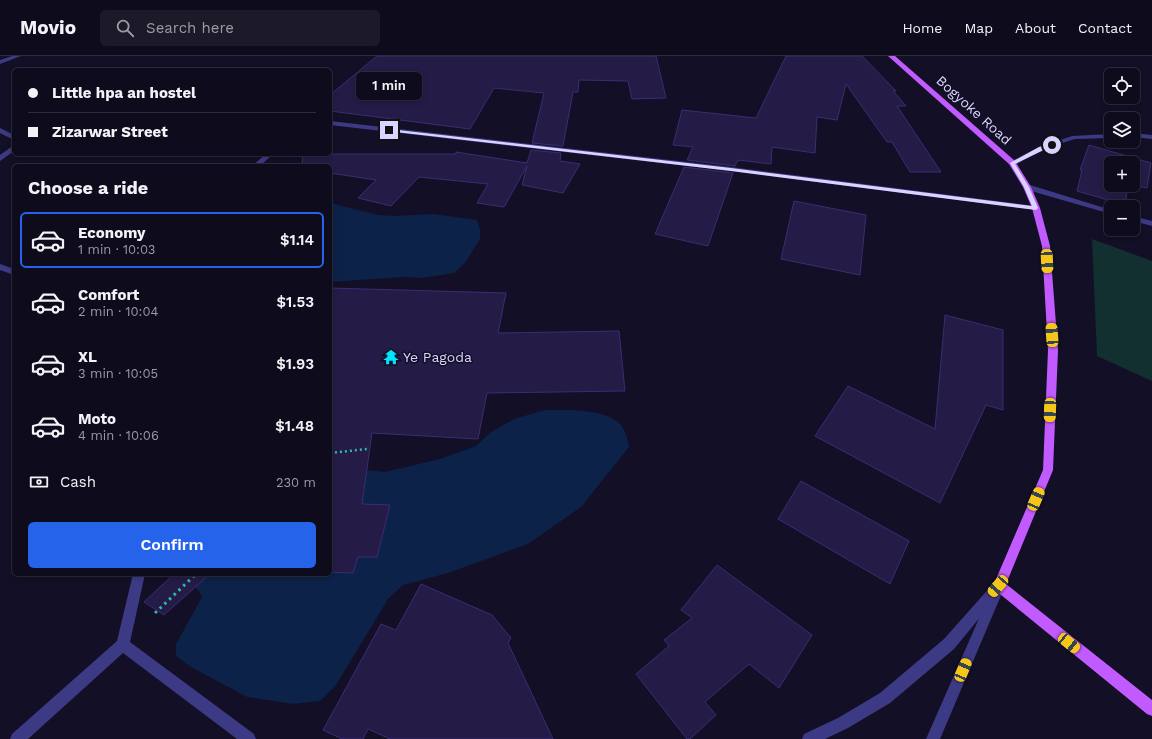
<!DOCTYPE html>
<meta charset="utf-8">
<style>
:root{--surface:#0e0b1c;--page:#1c1929;--text:#f1f3f6;--muted:#9b9ba3;--line:#2e2b3b;--accent:#2563eb}
body{margin:0;font-family:"Work Sans",sans-serif;background:var(--page);color:var(--text);height:100vh;display:flex;flex-direction:column;font-size:15px;white-space:nowrap}
*{box-sizing:border-box;margin:0}
p{font-size:13px;color:var(--muted)}
.icon{flex:none;width:22px;height:22px;fill:none;stroke:currentColor;stroke-width:2;stroke-linecap:round;stroke-linejoin:round}
.map{position:relative;flex:1;overflow:hidden}
.drawer{position:absolute;left:12px;top:108px;width:320px;height:412px;display:flex;flex-direction:column;background:var(--surface);border-radius:6px;box-shadow:0 2px 6px #0003,0 0 0 1px var(--line)}
.drawer>*{flex:none}
.guide{position:absolute;left:12px;top:12px;width:320px;height:88px;border-radius:6px;box-shadow:0 2px 6px #0003,0 0 0 1px var(--line);display:grid;align-content:center;height:88px;padding:0 16px;background:var(--surface)}
.controls{position:absolute;left:1104px;top:12px;display:grid;gap:8px}
.controls a{display:grid;place-items:center;width:36px;height:36px;border-radius:6px;background:var(--surface);box-shadow:0 2px 6px #0003,0 0 0 1px var(--line);font-size:20px}
.end{position:absolute;width:18px;height:18px;margin:-9px;border:5px solid #d9d4ff;background:#111;box-shadow:0 0 0 2px #111}
.from{border-radius:50%}
.bubble{position:absolute;height:28px;border-radius:6px;background:var(--surface);box-shadow:0 2px 6px #0003,0 0 0 1px var(--line);font-size:13px;font-weight:600;line-height:28px;text-align:center}
.car{position:absolute;width:12px;height:24px;margin:-12px -6px;border-radius:5px;box-shadow:0 0 3px 1px #0007;background:linear-gradient(#f5c518 24%,#345 0 40%,#f5c518 0 76%,#345 0 86%,#f5c518 0)}
.guide b{display:flex;align-items:center;gap:14px;height:38px;font-size:15px}
.guide b+b{border-top:1px solid var(--line)}
.guide i{width:10px;height:10px;background:var(--text)}
ul{padding:0;list-style:none}
li{display:flex;align-items:center;gap:12px;height:56px;margin:0 8px 6px;padding:0 8px;border:2px solid transparent;border-radius:6px}
li div{flex:1}
li b{display:block;font-size:15px}
li em{font-style:normal;font-weight:600}
li.selected{border-color:var(--accent)}
li>.icon{width:36px;height:36px;stroke-width:1.5}
h2{padding:0 16px;font-size:18px;line-height:48px}
.pay{display:flex;align-items:center;gap:10px;height:44px;padding:0 16px;font-size:15px}
.pay p{margin-inline-start:auto}
.primary-button{display:flex;gap:8px;margin-top:auto;padding:8px 16px}
.primary-button a{flex:1;height:46px;border-radius:6px;background:var(--accent);color:#fff;font-size:16px;font-weight:600;line-height:46px;text-align:center}
header{display:flex;align-items:center;gap:24px;box-sizing:border-box;height:56px;padding:0 20px;background:var(--surface);border-bottom:1px solid var(--line)}
header strong{font-size:19px}
nav{display:flex;gap:22px;margin-inline-start:auto;font-size:14px}
.search{width:280px;height:36px;background:var(--page);display:flex;align-items:center;gap:10px;box-sizing:border-box;padding:0 14px;border-radius:6px;color:var(--muted);font-size:15px}
.map>svg:first-child{display:block}
.green{fill:#12302f}
.water{fill:#0c2248}
.building{fill:#241b47;stroke:#3b2d73}
.lines{fill:none;stroke-linecap:round;stroke-linejoin:round}
.path-far1{stroke:#2fb8b0;stroke-width:2.5;stroke-dasharray:2 3;stroke-linecap:butt}
.path{stroke:#2fb8b0;stroke-width:3;stroke-dasharray:2.5 4;stroke-linecap:butt}
.lane{fill:#3d3a85;fill-rule:evenodd}
.street{fill:#3d3a85;fill-rule:evenodd}
.primary{fill:#c25bff;fill-rule:evenodd}
.route{fill:#d9d4ff}
.labels{text-anchor:middle;stroke-width:3;stroke-linejoin:round;paint-order:stroke}
.street-label{font-size:14px;fill:#d9d4ff;stroke:#130f26}
.poi-label{font-size:14px;fill:#d9d4ff;stroke:#130f26;text-anchor:start}
</style>
<header>
<strong>Movio</strong>
<div class="search"><svg class="icon" aria-label="search" viewBox="0 0 24 24"><circle cx="10" cy="10" r="6"/><path d="M15 15l6 6"/></svg>Search here</div>
<nav><a>Home</a><a>Map</a><a>About</a><a>Contact</a></nav>
</header>
<div class="map">
<svg width="1152" height="683" viewBox="0 0 1152 683">
<rect width="100%" height="100%" fill="#130f26"/>
<path class="green" d="M1092,183l60,22v120l-55,-25z"/>
<path class="water" d="M330,147l48,12 17,1 38,-2 44,6 3,10v9l-15,24 -11,10 -32,5 -18,-1 -74,5z
M545,354c21,0 71,-3 80,22 2,4 3,10 4,15l-48,60 -53,37 -80,29 -45,12 -15,14 -52,86 -16,16 -27,3 -46,-7 -56,-30 -15,-11v-12l26,-47 -3,-6 -17,-17h148v-108l55,6 55,-13 36,-13 15,-14 23,-13z"/>
<path class="building" d="M377,0h279l10,42 -34,1 -4,-18 -49,-1 -1,12h-5l-10,54 -31,-3 12,-50 -50,-5 -24,41 -140,-18v-16z
M786,0h76l34,35h-3l13,15h-9l44,66h-31l-18,-30h-5l-41,-58 -9,36 -20,-3 -2,36 -43,-6 -1,17 -33,-4 -3,6 -48,-6 6,-13 -20,-2 9,-35 74,8z
M1089,89l62,18 -4,25 -14,-3v-22h-22v22h17l-3,20 -48,-14 5,-21h-2z
M531,94l30,3 -1,8 20,3 -17,29 -41,-8 5,-19 -23,41 -27,-4 11,-19 -69,-7 -28,29 -33,-8 18,-18 -46,-7v-7h-28l1,-12h153v-2l71,11z
M684,111l49,6 -25,73 -53,-12z
M794,145l72,14 -6,60 -79,-16z
M330,232l176,5 -8,40 121,-2 6,60 -138,2 -9,46 -106,-6 -10,71 28,1 -13,52h-19l-5,16 -23,-1z
M945,259l58,15v80l-17,-5 -46,98 -125,-67 33,-50 87,43z
M801,425l108,60 -19,43 -112,-65z
M717,509l95,70 -33,53 -30,-24 -44,38 11,13 -26,24h-3l-51,-65 33,-28 -5,-6 28,-22 -11,-8z
M174,518h36l-46,41 -20,-13z
M421,528l71,31 19,23 -3,5 45,96h-163l-22,-10 -5,10h-21l-19,-9 58,-106 15,6z"/>
<g class="lines">
<path class="path-far1" d="M330,397l37,-4"/>
<path class="path" d="M155,557l41,-39"/>
<path class="lane" d="M330,65l401,46 305,39 4,2 -4,2 -305,-39 -401,-46z
M0,72l14,7v5l-14,-7z
M14,89v6l-14,10v-6z
M266,98h7l-13,12h-8z
M0,208l14,5v6l-14,-5z
M133,518h12l-15,68 124,92 2,5h-19l-114,-86 -95,86h-18l2,-5 105,-93z
M996,527l4,2 2,4 -2,4 -46,56 -64,54 -42,25 -23,11h-23l2,-5 34,-16 42,-25 64,-54 48,-54z"/>
<path class="street" d="M12,0h9l-21,8v-4z
M1133,77l19,2v4l-19,-2z
M1111,78v4l-36,1 -32,10 -28,16h-3l-4,-2 31,-16 33,-11z
M1024,129h6l81,25v4l-87,-25z
M1133,160l19,5v5l-19,-5z
M999,524l4,2 2,4 -65,153h-14l69,-157z"/>
<path class="primary" d="M888,0h7l120,105 16,26 9,21 10,38 8,104 -5,120 -47,114 146,116v16l-5,-2 -152,-124 -2,-4 50,-116 5,-120 -6,-104 -10,-38 -9,-21 -14,-23z"/>
</g>
<path class="route" d="M389,73l342,39 301,38 -8,-19 -14,-24 29,-16 13,-4 2,2 -39,19 14,23 9,21 -2,2 -305,-39 -344,-40z"/>
<defs>
<symbol id="temple-bare" viewBox="-9 -9 18 18"><path d="M0-6L5-2H3V0L6.5 2.5H4V6H1.5V3h-3V6H-4V2.5H-6.5L-3 0V-2H-5Z" fill="#00e5ff" stroke="#130f26" stroke-width="2.5" paint-order="stroke"/></symbol>
</defs>
<g fill-rule="evenodd">
<use href="#temple-bare" x="380" y="290" width="22" height="22"/>
</g>
<g class="labels">
<g class="street-label">
<text transform="translate(974 54) rotate(42)" y="5">Bogyoke Road</text>
</g>
<g class="poi-label">
<text x="403" y="306">Ye Pagoda</text>
</g>
</g>
</svg>
<div class="controls">
<a><svg class="icon" aria-label="locate" viewBox="0 0 24 24"><circle cx="12" cy="12" r="6"/><path d="M12 2v4M12 18v4M2 12h4M18 12h4"/></svg></a>
<a><svg class="icon" aria-label="layers" viewBox="0 0 24 24"><path d="M12 4l9 5-9 5-9-5zM3 14l9 5 9-5"/></svg></a>
<a>+</a>
<a>−</a>
</div>
<i class="end from" style="left:1052px;top:89px"></i>
<i class="end" style="left:389px;top:74px"></i>
<div class="bubble" style="left:356px;top:16px;width:66px">1 min</div>
<i class="car" style="left:1047px;top:205px;rotate:177deg"></i>
<i class="car" style="left:1052px;top:279px;rotate:356deg"></i>
<i class="car" style="left:1050px;top:354px;rotate:182deg"></i>
<i class="car" style="left:1036px;top:443px;rotate:23deg"></i>
<i class="car" style="left:998px;top:530px;rotate:221deg"></i>
<i class="car" style="left:1069px;top:587px;rotate:129deg"></i>
<i class="car" style="left:963px;top:614px;rotate:23deg"></i>
<div class="guide">
<b><i class="from"></i>Little hpa an hostel</b>
<b><i></i>Zizarwar Street</b>
</div>
<section class="drawer">
<h2>Choose a ride</h2>
<ul>
<li class="selected"><svg class="icon" aria-label="car" viewBox="0 0 24 24"><path d="M5 17H2v-5l4-1 3-4h7l3 4 3 1v5h-3M9 17h6M6 11h13"/><circle cx="7" cy="17" r="2"/><circle cx="17" cy="17" r="2"/></svg><div><b>Economy</b><p>1 min · 10:03</p></div><em>$1.14</em></li>
<li><svg class="icon" aria-label="car" viewBox="0 0 24 24"><path d="M5 17H2v-5l4-1 3-4h7l3 4 3 1v5h-3M9 17h6M6 11h13"/><circle cx="7" cy="17" r="2"/><circle cx="17" cy="17" r="2"/></svg><div><b>Comfort</b><p>2 min · 10:04</p></div><em>$1.53</em></li>
<li><svg class="icon" aria-label="car" viewBox="0 0 24 24"><path d="M5 17H2v-5l4-1 3-4h7l3 4 3 1v5h-3M9 17h6M6 11h13"/><circle cx="7" cy="17" r="2"/><circle cx="17" cy="17" r="2"/></svg><div><b>XL</b><p>3 min · 10:05</p></div><em>$1.93</em></li>
<li><svg class="icon" aria-label="car" viewBox="0 0 24 24"><path d="M5 17H2v-5l4-1 3-4h7l3 4 3 1v5h-3M9 17h6M6 11h13"/><circle cx="7" cy="17" r="2"/><circle cx="17" cy="17" r="2"/></svg><div><b>Moto</b><p>4 min · 10:06</p></div><em>$1.48</em></li>
</ul>
<div class="pay"><svg class="icon" aria-label="cash" viewBox="0 0 24 24"><path d="M3 7h18v10H3z"/><circle cx="12" cy="12" r="2"/></svg>Cash<p>230 m</p></div>
<div class="primary-button"><a>Confirm</a></div>
</section>
</div>
